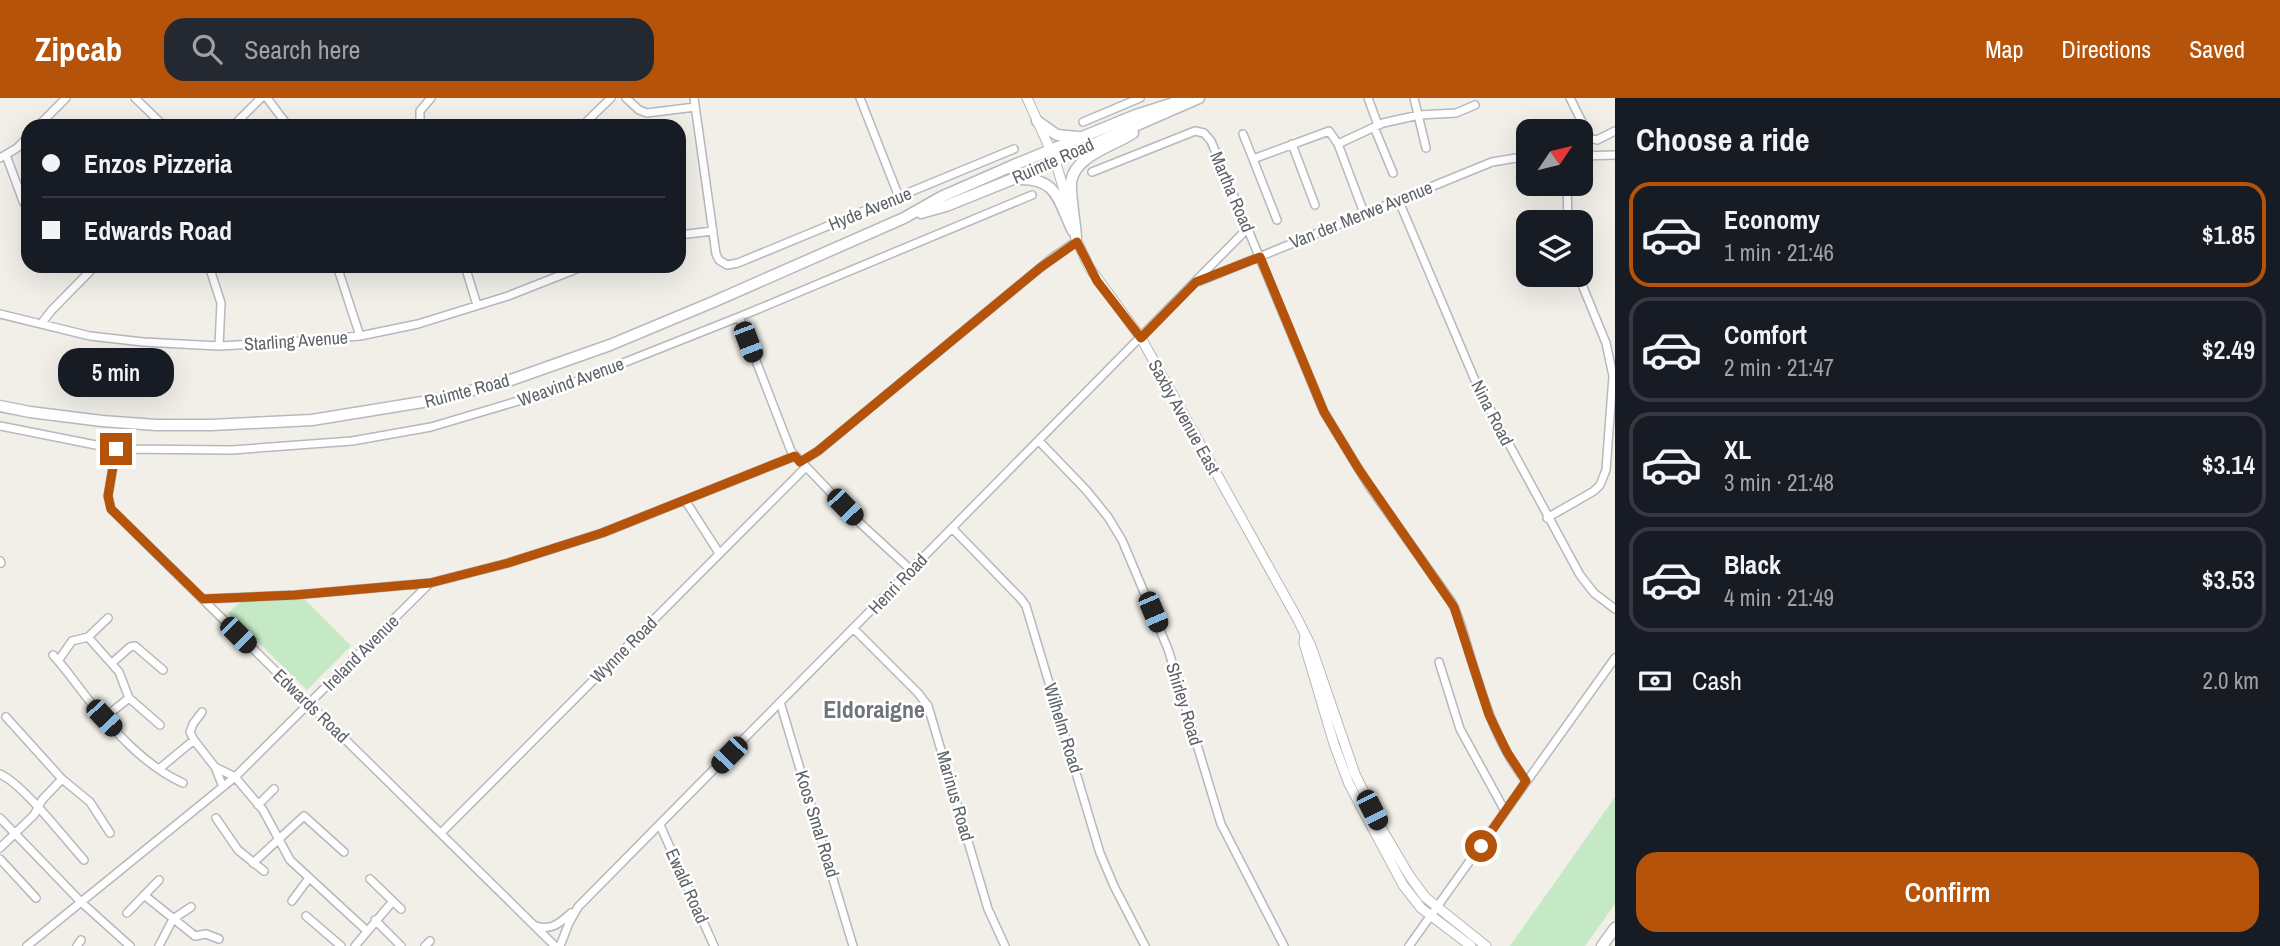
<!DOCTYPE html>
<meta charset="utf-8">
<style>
:root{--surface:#171b24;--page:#242831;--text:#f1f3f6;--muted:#9ea1a6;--line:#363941;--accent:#b45309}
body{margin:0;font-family:"Archivo Narrow",sans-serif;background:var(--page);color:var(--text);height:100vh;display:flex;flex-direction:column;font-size:26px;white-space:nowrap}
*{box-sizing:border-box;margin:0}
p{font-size:23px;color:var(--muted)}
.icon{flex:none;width:38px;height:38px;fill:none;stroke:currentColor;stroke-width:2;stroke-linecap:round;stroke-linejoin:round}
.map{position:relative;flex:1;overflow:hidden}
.sheet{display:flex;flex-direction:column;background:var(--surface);width:665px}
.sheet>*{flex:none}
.banner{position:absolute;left:21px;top:21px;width:665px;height:154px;border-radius:21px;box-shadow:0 7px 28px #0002;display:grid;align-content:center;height:154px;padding:0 21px;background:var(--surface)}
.needle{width:46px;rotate:55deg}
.fabs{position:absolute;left:1516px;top:21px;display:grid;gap:14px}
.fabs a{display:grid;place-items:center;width:77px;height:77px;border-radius:14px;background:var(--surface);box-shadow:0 7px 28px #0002;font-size:35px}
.end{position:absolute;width:32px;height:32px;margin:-16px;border:9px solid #b45309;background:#fff;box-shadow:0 0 0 4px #fff}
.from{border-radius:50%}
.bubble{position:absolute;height:49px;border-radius:21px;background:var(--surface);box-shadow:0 7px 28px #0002;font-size:23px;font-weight:600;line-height:49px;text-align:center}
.car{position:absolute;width:21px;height:42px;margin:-21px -10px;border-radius:9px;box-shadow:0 0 5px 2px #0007;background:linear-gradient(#222 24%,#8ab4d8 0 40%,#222 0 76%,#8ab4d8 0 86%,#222 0)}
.banner b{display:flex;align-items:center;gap:24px;height:66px;font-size:26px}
.banner b+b{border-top:2px solid var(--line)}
.banner i{width:18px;height:18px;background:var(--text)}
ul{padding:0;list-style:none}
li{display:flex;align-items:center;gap:21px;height:105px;margin:0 14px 10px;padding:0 7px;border:4px solid var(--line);border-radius:21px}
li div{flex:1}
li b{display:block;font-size:26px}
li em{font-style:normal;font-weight:600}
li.selected{border-color:var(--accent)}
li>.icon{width:63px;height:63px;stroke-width:1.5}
h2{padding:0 21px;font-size:32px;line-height:84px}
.pay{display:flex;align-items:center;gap:18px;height:77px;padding:0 21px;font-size:26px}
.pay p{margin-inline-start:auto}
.action{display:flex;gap:14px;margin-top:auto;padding:14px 21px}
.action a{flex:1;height:80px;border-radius:21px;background:var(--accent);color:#fff;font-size:28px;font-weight:600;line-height:80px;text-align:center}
header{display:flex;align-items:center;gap:42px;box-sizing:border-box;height:98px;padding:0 35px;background:var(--accent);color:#fff}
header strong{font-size:33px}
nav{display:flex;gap:38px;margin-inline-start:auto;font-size:24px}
.search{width:490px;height:63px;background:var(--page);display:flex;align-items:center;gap:18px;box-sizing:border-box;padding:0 24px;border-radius:21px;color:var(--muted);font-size:26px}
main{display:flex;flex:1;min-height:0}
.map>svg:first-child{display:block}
.green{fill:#c5e8c5}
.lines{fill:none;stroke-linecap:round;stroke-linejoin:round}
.minor-casing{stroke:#b5b8bc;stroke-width:10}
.tertiary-casing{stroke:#b5b8bc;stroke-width:11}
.secondary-casing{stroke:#b6babf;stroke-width:13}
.minor{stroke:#fff;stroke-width:7}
.tertiary{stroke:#fff;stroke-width:9}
.secondary{stroke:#fff;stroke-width:10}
.route{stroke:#b45309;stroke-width:9}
.labels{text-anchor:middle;stroke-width:5;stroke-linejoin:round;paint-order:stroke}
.street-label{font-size:18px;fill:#5f6368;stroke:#fff}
.district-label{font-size:24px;font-weight:bold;fill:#70757a;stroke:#fff}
</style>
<header>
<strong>Zipcab</strong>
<div class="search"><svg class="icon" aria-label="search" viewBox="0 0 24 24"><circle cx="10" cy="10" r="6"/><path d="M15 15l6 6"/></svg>Search here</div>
<nav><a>Map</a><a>Directions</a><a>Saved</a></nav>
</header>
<main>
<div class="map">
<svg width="1615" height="848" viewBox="0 0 1615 848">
<rect width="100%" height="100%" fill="#f1efe8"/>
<path class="green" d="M302,499l49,49 -44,44 -79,-77 14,-12z
M1615,699v107l-30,42h-75z"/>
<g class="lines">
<defs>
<path id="minor" d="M135,0l29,28
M267,0l21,28
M626,0l13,12 8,3 48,-6
M694,0l22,156 3,6 8,5 11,-2 276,-114
M860,0l39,99
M1368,0l10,27
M1414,0l12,50
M1570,0l20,40 7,2 18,-9
M1083,24l57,-24
M38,28l28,-28
M233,28l28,-28
M420,28v-15l11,-13
M582,28l29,-28
M1374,29l19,46
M1243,36l10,25
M1292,46l23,61
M1338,46l45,-21 36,-8 37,-2 19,-8
M6,57l17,46 5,9
M1580,58l35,-1
M0,60l17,-10 11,-11
M1092,74l103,-41 9,2 7,8 113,271 45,74 82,115c9,16 13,34 18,51 14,45 27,92 57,129
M1567,86l1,38
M1398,101l79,186 103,190 14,18 21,16
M1277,122l-24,-61 76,-28 9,13 26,69
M679,137l34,-4
M209,168l12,37 -2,43
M337,168l23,70
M465,168l12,39
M1200,183l292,-119 36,-6
M0,216l90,22 53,6 76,4 70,-4 71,-6 58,-12 90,-28 76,-30
M739,219l52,134 69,72 51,47
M41,226l10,-13 44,-45
M0,328l116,23 116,1 120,-9 79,-14 124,-37 184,-73 293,-122
M1039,343l48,50 21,26 14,23 46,109 53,175 63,122
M116,351l-8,47 3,13 444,437
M801,364l17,-11 234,-193 25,-17
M685,402l34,53
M1547,420l47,-27 6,-6 6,-15 7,-94 -7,-33 -28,-68
M953,431l68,70 5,7 74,247 14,33 31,60
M0,463l1,2
M203,501l92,-4 134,-12
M854,531l64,64 10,13 60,203 17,37
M88,539l31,35 10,26 31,27
M53,557c13,14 23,29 35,44 25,31 57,67 95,84
M58,563l14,-20 16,-4 20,-19
M1439,564l21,67 45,82
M112,565l18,-16 5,-1 28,24
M780,604l73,244
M202,614l-9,12 -3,8 4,8 21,27 8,20
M6,619l56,62 28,23 20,31
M104,620l25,-20
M215,669l20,10 28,33 27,50 77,71
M159,671l35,-29
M0,676c24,11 64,64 84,86
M258,707l16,-16
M0,720l81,84 49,44
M216,720l22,32 26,21
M660,727l54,121
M441,735l365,-366
M0,750l34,-33 8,-15 20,-21
M0,761l36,39
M253,765l51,-47 40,36
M370,781l31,30
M144,797l51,41 11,-2 13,5
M292,803l17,-23
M127,815l32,-33
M306,818l35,30
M375,822l26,26
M536,828c15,5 24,-3 35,-13
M27,848l208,-169 195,-194 78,-20 94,-30 193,-77
M77,848l4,-6
M159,848l14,-27 18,-12
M355,848l38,-45
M425,848l5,-5
M560,848l9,-23 9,-16 670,-679
M1409,848l206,-288"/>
<path id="tertiary" d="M1027,0l28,62 13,44
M1074,133l3,10 12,26 52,71 156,280 14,28 44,128 28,57 26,44 16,22 61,49
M1305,538l-1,7 30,101 15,40 54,101 18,23 50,38"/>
<path id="secondary" d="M1037,23l20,14 21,2
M1017,81c41,-2 41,22 56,52
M921,115l25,-7 67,-27 186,-81
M1076,139c-1,-16 -6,-41 -5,-55 4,-27 43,-36 62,-49
M0,308l30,6 72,9 54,4h55l101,-5 123,-20 73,-19 102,-36 103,-43 191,-84 37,-21 73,-32 122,-50 53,-17
M1602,848l13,-18"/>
</defs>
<use href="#minor" class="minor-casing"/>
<use href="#tertiary" class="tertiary-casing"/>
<use href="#secondary" class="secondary-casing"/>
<use href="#minor" class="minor"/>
<use href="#tertiary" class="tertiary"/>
<use href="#secondary" class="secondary"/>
</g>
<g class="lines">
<path class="route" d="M116,351l-8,47 3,13 92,90 92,-4 135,-12 78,-20 94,-30 193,-77 5,6 18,-11 222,-183 37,-26 20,39 44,57 55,-56 64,-25 64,155 34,56 96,139 35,108 18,37 19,29 -45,65"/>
</g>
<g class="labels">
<g class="street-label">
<text transform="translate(1053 63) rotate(-24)" y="6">Ruimte Road</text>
<text transform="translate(1232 94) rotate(67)" y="6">Martha Road</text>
<text transform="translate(870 111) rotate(-22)" y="6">Hyde Avenue</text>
<text transform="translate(1361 117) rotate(-22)" y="6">Van der Merwe Avenue</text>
<text transform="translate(296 243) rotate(-4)" y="6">Starling Avenue</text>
<text transform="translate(571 284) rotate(-20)" y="6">Weavind Avenue</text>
<text transform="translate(467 293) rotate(-15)" y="6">Ruimte Road</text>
<text transform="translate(1492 315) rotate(63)" y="6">Nina Road</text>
<text transform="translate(1184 319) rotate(61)" y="6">Saxby Avenue East</text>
<text transform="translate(898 486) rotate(-46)" y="6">Henri Road</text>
<text transform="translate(624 552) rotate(-45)" y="6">Wynne Road</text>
<text transform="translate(361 555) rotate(-45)" y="6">Ireland Avenue</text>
<text transform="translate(1184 606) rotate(73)" y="6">Shirley Road</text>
<text transform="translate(311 608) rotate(44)" y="6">Edwards Road</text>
<text transform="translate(1063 630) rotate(73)" y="6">Wilhelm Road</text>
<text transform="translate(955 698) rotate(74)" y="6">Marinus Road</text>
<text transform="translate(817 726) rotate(73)" y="6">Koos Smal Road</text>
<text transform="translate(687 788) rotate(66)" y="6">Ewald Road</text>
</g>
<g class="district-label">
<text x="874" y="620">Eldoraigne</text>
</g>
</g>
</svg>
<div class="fabs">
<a><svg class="needle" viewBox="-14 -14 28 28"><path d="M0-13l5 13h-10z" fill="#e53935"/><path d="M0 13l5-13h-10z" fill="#9ea1a6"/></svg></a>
<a><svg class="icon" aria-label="layers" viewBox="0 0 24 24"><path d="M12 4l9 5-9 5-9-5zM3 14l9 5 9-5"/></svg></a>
</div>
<i class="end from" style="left:1481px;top:748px"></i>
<i class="end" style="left:116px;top:351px"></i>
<div class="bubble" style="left:58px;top:250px;width:116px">5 min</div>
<i class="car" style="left:748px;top:244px;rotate:159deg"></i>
<i class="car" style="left:845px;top:409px;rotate:136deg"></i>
<i class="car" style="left:1153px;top:514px;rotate:157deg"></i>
<i class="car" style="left:238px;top:537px;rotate:135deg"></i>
<i class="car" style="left:104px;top:620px;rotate:137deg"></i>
<i class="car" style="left:729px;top:657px;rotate:224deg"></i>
<i class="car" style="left:1372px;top:712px;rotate:153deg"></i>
<div class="banner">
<b><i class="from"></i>Enzos Pizzeria</b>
<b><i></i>Edwards Road</b>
</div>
</div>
<section class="sheet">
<h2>Choose a ride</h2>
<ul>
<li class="selected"><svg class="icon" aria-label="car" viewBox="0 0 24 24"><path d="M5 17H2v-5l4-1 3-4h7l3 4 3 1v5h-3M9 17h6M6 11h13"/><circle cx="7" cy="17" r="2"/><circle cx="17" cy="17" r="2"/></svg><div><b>Economy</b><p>1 min · 21:46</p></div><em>$1.85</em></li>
<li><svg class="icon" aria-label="car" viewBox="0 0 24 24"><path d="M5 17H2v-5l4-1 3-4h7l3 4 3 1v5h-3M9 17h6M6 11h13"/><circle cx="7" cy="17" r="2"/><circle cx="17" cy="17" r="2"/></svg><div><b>Comfort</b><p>2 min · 21:47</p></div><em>$2.49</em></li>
<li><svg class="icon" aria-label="car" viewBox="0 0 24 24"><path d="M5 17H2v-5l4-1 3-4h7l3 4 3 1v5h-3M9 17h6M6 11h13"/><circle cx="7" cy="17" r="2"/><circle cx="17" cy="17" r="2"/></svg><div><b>XL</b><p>3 min · 21:48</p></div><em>$3.14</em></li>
<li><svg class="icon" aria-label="car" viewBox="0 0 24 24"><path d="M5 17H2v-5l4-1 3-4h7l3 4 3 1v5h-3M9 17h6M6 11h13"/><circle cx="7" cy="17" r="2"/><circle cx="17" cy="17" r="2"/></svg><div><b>Black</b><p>4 min · 21:49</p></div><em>$3.53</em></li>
</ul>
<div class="pay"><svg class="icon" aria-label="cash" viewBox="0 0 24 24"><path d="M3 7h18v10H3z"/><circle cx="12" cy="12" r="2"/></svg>Cash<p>2.0 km</p></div>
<div class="action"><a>Confirm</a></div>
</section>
</main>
